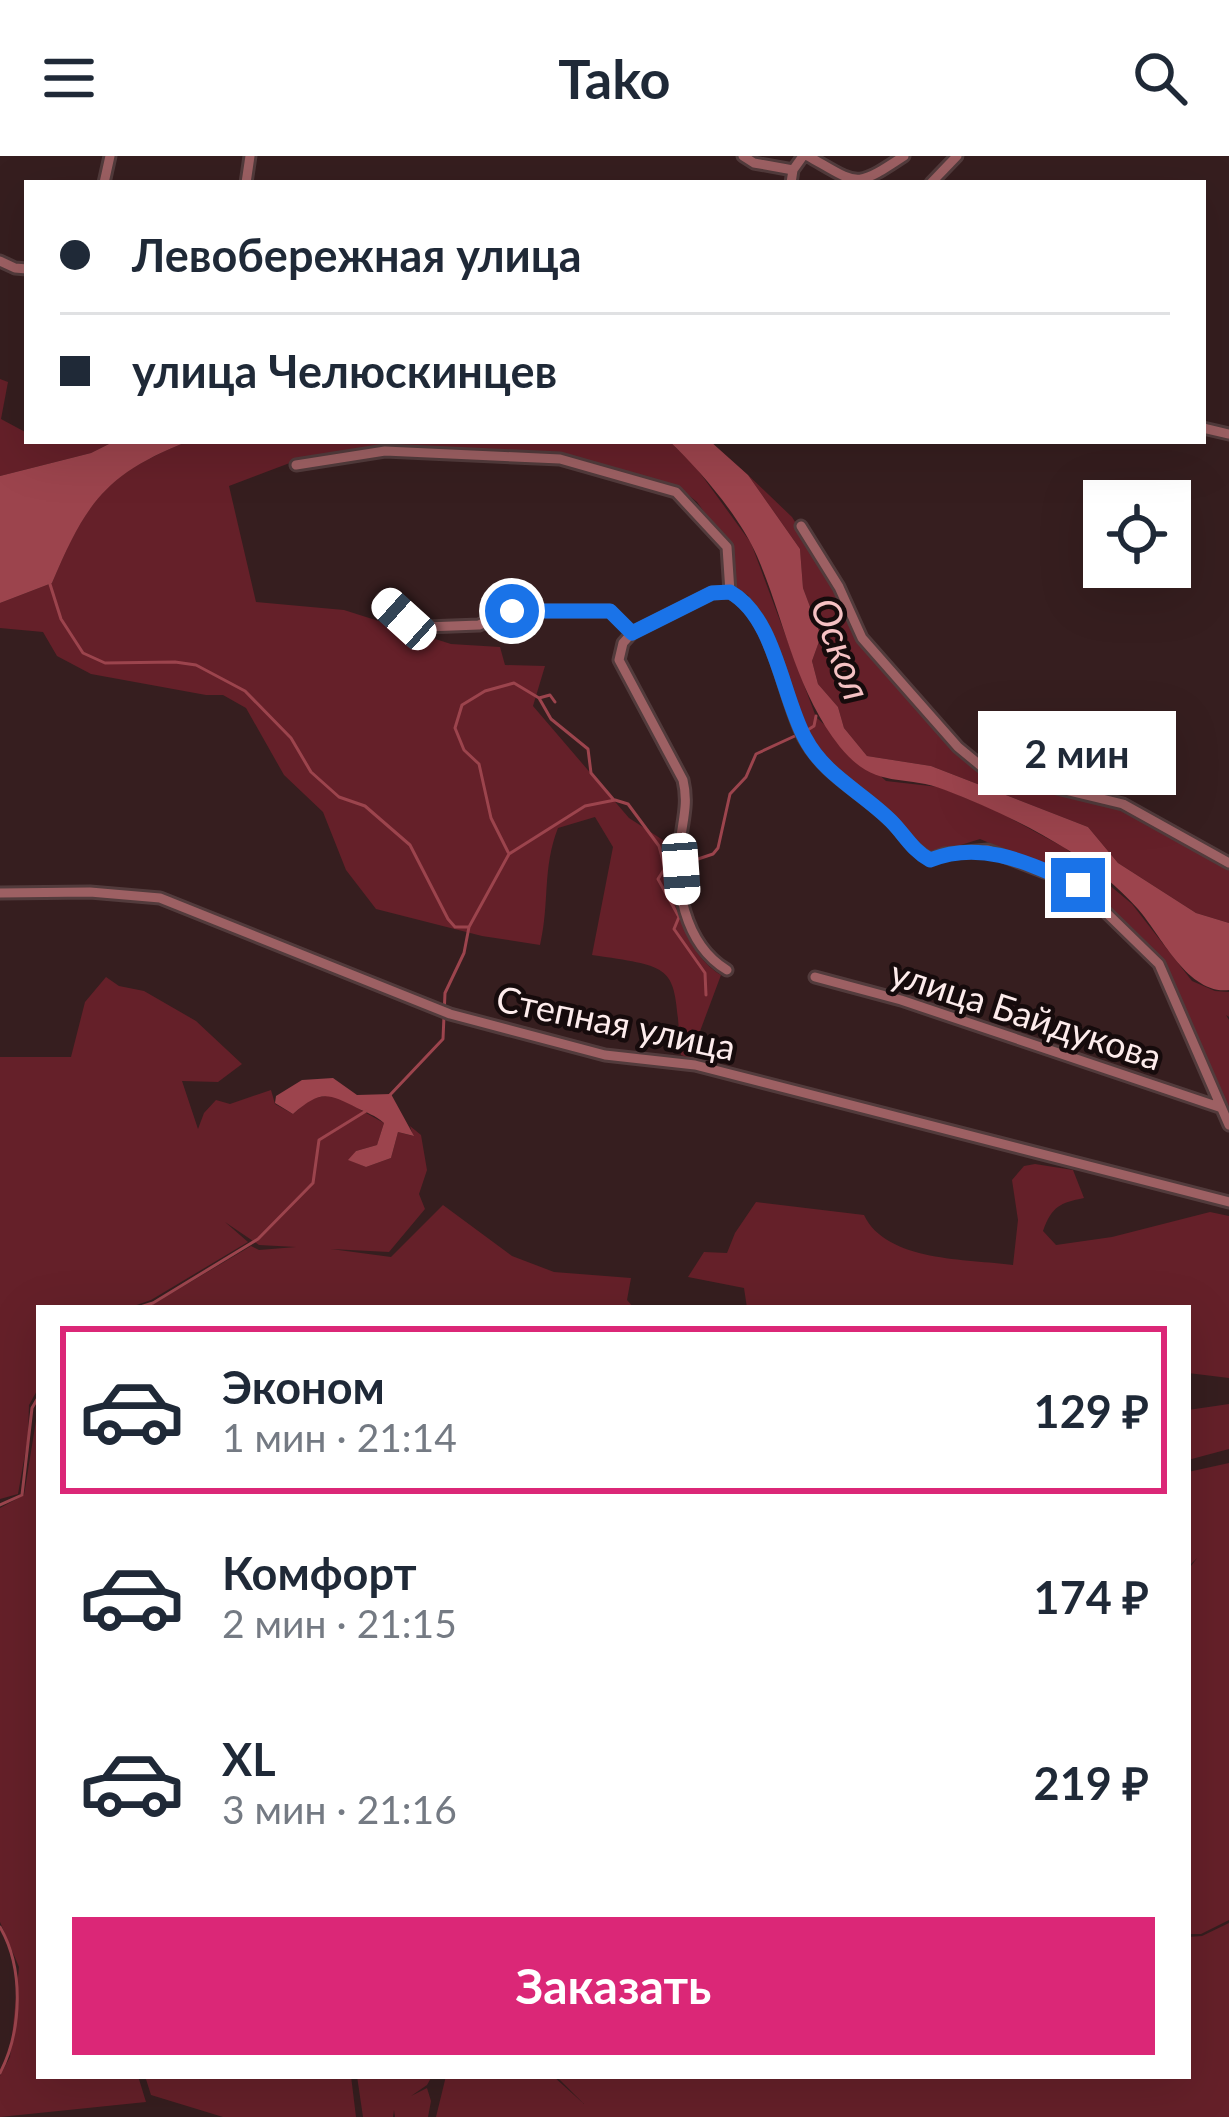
<!DOCTYPE html>
<html lang="ru">
<meta charset="utf-8">
<style>
:root{--surface:#fff;--page:#f6f6f7;--text:#1f2937;--muted:#747a83;--line:#e0e1e3;--accent:#db2777}
body{margin:0;font-family:Lato,sans-serif;background:var(--page);color:var(--text);height:100vh;display:flex;flex-direction:column;font-size:45px;white-space:nowrap}
*{box-sizing:border-box;margin:0}
p{font-size:39px;color:var(--muted)}
.icon{flex:none;width:66px;height:66px;fill:none;stroke:currentColor;stroke-width:2;stroke-linecap:round;stroke-linejoin:round}
.map{position:relative;flex:1;overflow:hidden}
.panel{position:absolute;left:36px;top:1149px;width:1155px;height:774px;display:flex;flex-direction:column;background:var(--surface);border-radius:0px;box-shadow:0 12px 48px #0002}
.panel>*{flex:none}
.guide{position:absolute;left:24px;top:24px;width:1182px;height:264px;border-radius:0px;box-shadow:0 12px 48px #0002;display:grid;align-content:center;height:264px;padding:0 36px;background:var(--surface)}
.buttons{position:absolute;left:1083px;top:324px;display:grid;gap:24px}
.buttons a{display:grid;place-items:center;width:108px;height:108px;border-radius:0px;background:var(--surface);box-shadow:0 12px 48px #0002;font-size:60px}
.end{position:absolute;width:54px;height:54px;margin:-27px;border:15px solid #1a73e8;background:#fff;box-shadow:0 0 0 6px #fff}
.from{border-radius:50%}
.bubble{position:absolute;height:84px;border-radius:0px;background:var(--surface);box-shadow:0 12px 48px #0002;font-size:39px;font-weight:700;line-height:84px;text-align:center}
.car{position:absolute;width:36px;height:72px;margin:-36px -18px;border-radius:15px;box-shadow:0 0 9px 3px #0007;background:linear-gradient(#fff 24%,#345 0 40%,#fff 0 76%,#345 0 86%,#fff 0)}
.guide b{display:flex;align-items:center;gap:42px;height:114px;font-size:45px}
.guide b+b{border-top:3px solid var(--line)}
.guide i{width:30px;height:30px;background:var(--text)}
ul{padding:21px 0 0;list-style:none}
li{display:flex;align-items:center;gap:36px;height:168px;margin:0 24px 18px;padding:0 12px;border:6px solid transparent;border-radius:0px}
li div{flex:1}
li b{display:block;font-size:45px}
li em{font-style:normal;font-weight:700}
li.active{border-color:var(--accent)}
li>.icon{width:108px;height:108px;stroke-width:1.5}
.primary-button{display:flex;gap:24px;margin-top:auto;padding:24px 36px}
.primary-button a{flex:1;height:138px;border-radius:0px;background:var(--accent);color:#fff;font-size:48px;font-weight:700;line-height:138px;text-align:center}
header{display:flex;justify-content:space-between;align-items:center;height:156px;padding:0 36px;background:var(--surface);font-size:54px;font-weight:700}
.map>svg:first-child{display:block}
.green{fill:#652029}
.water{fill:#9c444d}
.lines{fill:none;stroke-linecap:round;stroke-linejoin:round}
.stream{stroke:#9c444d;stroke-width:3}
.street-casing{stroke:#523b3c;stroke-width:15}
.street{stroke:#9d6063;stroke-width:9}
.route{stroke:#1a73e8;stroke-width:15}
.labels{text-anchor:middle;stroke-width:9;stroke-linejoin:round;paint-order:stroke}
.street-label{font-size:36px;fill:#fdecec;stroke:#160b0c}
.water-label{font-size:39px;font-style:italic;fill:#f5c1c3;stroke:#160b0c}
</style>
<header><svg class="icon" aria-label="menu" viewBox="0 0 24 24"><path d="M4 6h16M4 12h16M4 18h16"/></svg>Tako<svg class="icon" aria-label="search" viewBox="0 0 24 24"><circle cx="10" cy="10" r="6"/><path d="M15 15l6 6"/></svg></header>
<div class="map">
<svg width="1229" height="1961" viewBox="0 0 1229 1961">
<rect width="100%" height="100%" fill="#361e1f"/>
<path class="green" d="M0,223l8,3 -7,37 26,14v8h88l-24,12 -91,23z
M189,285h480l26,25 56,77 65,174 70,64 53,6 58,24 68,37 67,56 60,77 23,10 14,1v25l-3,-2 3,5v95l-72,-160 -85,-77 -92,-39 -45,14 -15,-3 -112,-110 -27,-81 -33,-64 -16,-7 -3,-41 -32,-45 -20,-16 -115,-30 -179,-8 -88,13 -66,25 27,116 88,8 107,34 49,3 5,18 40,1 -12,40 96,112 43,28c3,46 6,102 49,129l-31,83 -9,-3c-8,-89 1,-87 -89,-100l21,-108 -18,-30 -37,11c-16,41 -8,74 -18,117l-58,-9 -106,-27 -30,-39 -23,-58 -39,-37 -38,-67 -23,-13h-17l-115,-21 -34,-18 -14,-24 -43,-4v-25l52,-20c34,-81 53,-109 137,-142z
M748,319l44,42 43,69 26,56 94,108 32,23 120,30 122,67v53l-33,-10 -78,-50 -30,-36 -157,-61 -64,-10 -23,-28 -6,-21 -20,-23 -6,-23 9,-25 -18,-48 -3,-39z
M106,821l13,9 25,5 52,30 46,43 -24,18 -36,-1 16,48 6,-16 12,-13 14,4 41,-14 4,14 18,10 19,-16 22,-3 50,28 -7,22 -21,6 -7,9 17,7 25,-9 7,-26 15,4 -3,-10 11,9 6,35 -8,24 6,15 -36,43 -58,-3 60,8 52,-52 69,51 42,16 77,6 -4,22 7,8h-487l104,-62 8,4 37,-3 -37,-2 -34,-23 23,20 -97,58 -23,8h-89v79l-10,18 -1,32 -10,57 -18,5v-442h71l14,-55z
M1035,1008l38,6 11,28c-24,5 -32,8 -41,33l13,14 56,-8 98,-25 19,4v162l-41,-5v-65h-441l-3,-20 -56,-11 16,-25 23,1 8,-20 21,-31 108,13c22,47 104,44 149,50l5,-45 -6,-40 12,-14z
M39,1246v674h99l8,26 -146,15v-41l10,-19 9,-90 -19,-45v-414l24,-13z
M1229,1248v45l-41,11v-50z
M1229,1307v457l-28,14h-13v-364l9,-12 -9,9v-95z
M1229,1767v194h-793l10,-41h107l31,28 -28,-28h632v-139l14,-1z
M145,1920h206l5,41h-133l-72,-22z
M357,1920h75l-5,9 -16,11 16,-8 4,13 -3,16h-33l-1,-7 -1,7h-30z"/>
<path class="water" d="M115,285h74c-84,33 -103,62 -137,142l-52,20v-127l91,-23z
M669,285h41l38,34 52,74 3,39 18,48 -9,25 6,23 20,23 6,21 23,28 64,10 157,61 30,36 78,50 33,10v67c-41,5 -68,-55 -91,-81 -19,-21 -46,-44 -70,-59 -38,-24 -81,-44 -123,-60 -43,-17 -69,1 -105,-43 -45,-57 -55,-126 -83,-191 -17,-39 -57,-86 -88,-115z
M333,922l24,17 34,-1 23,42 -16,-4 -7,26 -25,9 -18,-7 8,-9 21,-6 7,-22c-9,-8 -17,-10 -27,-15 -30,-15 -36,-18 -64,6l-18,-11 1,-7 26,-16z"/>
<g class="lines">
<path class="stream" d="M49,425l12,38 22,34 22,10 70,-1 21,3 49,26 46,47 20,34 28,25 26,9 45,39 38,74 7,8h14
M555,546l-5,-7 -11,3 12,21 37,30 3,24 22,26
M806,575l8,-5 2,-10
M508,696l-17,-34 -12,-54 -15,-14 -9,-22 7,-23 23,-14 29,-8 25,15
M683,708l30,-10 5,-6 12,-54 16,-17 10,-23 41,-19
M674,710l-9,2 -7,11 21,38 -5,12 31,44 1,22
M389,940l54,-57 2,-46 19,-40 5,-26 40,-73 76,-48 30,-6 13,4 31,42 6,22
M137,1152l16,-5 105,-64 55,-56 6,-43 47,-29
M0,1349l22,-10 10,-87 7,-12
M0,1771c24,41 22,104 0,146"/>
<defs>
<path id="street" d="M743,0l11,7 39,7
M808,0c51,29 46,33 96,0
M104,27l6,-27
M246,27l4,-27
M791,27l2,-13 10,-14
M931,27l26,-27
M0,105l15,7 12,1
M1203,272l26,6
M296,309l89,-14 175,8 116,33 51,55 3,45
M801,370l38,61 23,51 96,109 29,24 136,33 106,59
M382,443l22,20 22,8 53,-2 33,-14h98l22,22
M0,737l90,-1 70,6 290,116 155,41 90,10 534,137
M727,814c-43,-26 -54,-86 -46,-134 3,-21 7,-35 2,-56l-64,-120 4,-17 9,-10 80,-40 18,-1c45,24 52,104 74,146 20,37 58,54 87,83 14,14 21,29 39,38l14,-5 44,-4 90,35 81,79 70,161
M815,821l86,23 318,107"/>
</defs>
<use href="#street" class="street-casing"/>
<use href="#street" class="street"/>
</g>
<g class="lines">
<path class="route" d="M512,455h98l22,22 80,-40 18,-1c45,25 52,104 75,146 19,37 57,54 86,83 14,14 21,29 39,39 52,-21 100,4 148,25"/>
</g>
<g class="labels">
<g class="street-label">
<text transform="translate(1026 859) rotate(18)" y="13">улица Байдукова</text>
<text transform="translate(616 867) rotate(12)" y="13">Степная улица</text>
</g>
<g class="water-label">
<text transform="translate(841 493) rotate(70)" y="14">Оскол</text>
</g>
</g>
</svg>
<div class="buttons">
<a><svg class="icon" aria-label="locate" viewBox="0 0 24 24"><circle cx="12" cy="12" r="6"/><path d="M12 2v4M12 18v4M2 12h4M18 12h4"/></svg></a>
</div>
<i class="end from" style="left:512px;top:455px"></i>
<i class="end" style="left:1078px;top:729px"></i>
<div class="bubble" style="left:978px;top:555px;width:198px">2 мин</div>
<i class="car" style="left:404px;top:463px;rotate:312deg"></i>
<i class="car" style="left:681px;top:713px;rotate:176deg"></i>
<div class="guide">
<b><i class="from"></i>Левобережная улица</b>
<b><i></i>улица Челюскинцев</b>
</div>
<section class="panel">
<ul>
<li class="active"><svg class="icon" aria-label="car" viewBox="0 0 24 24"><path d="M5 17H2v-5l4-1 3-4h7l3 4 3 1v5h-3M9 17h6M6 11h13"/><circle cx="7" cy="17" r="2"/><circle cx="17" cy="17" r="2"/></svg><div><b>Эконом</b><p>1 мин · 21:14</p></div><em>129 ₽</em></li>
<li><svg class="icon" aria-label="car" viewBox="0 0 24 24"><path d="M5 17H2v-5l4-1 3-4h7l3 4 3 1v5h-3M9 17h6M6 11h13"/><circle cx="7" cy="17" r="2"/><circle cx="17" cy="17" r="2"/></svg><div><b>Комфорт</b><p>2 мин · 21:15</p></div><em>174 ₽</em></li>
<li><svg class="icon" aria-label="car" viewBox="0 0 24 24"><path d="M5 17H2v-5l4-1 3-4h7l3 4 3 1v5h-3M9 17h6M6 11h13"/><circle cx="7" cy="17" r="2"/><circle cx="17" cy="17" r="2"/></svg><div><b>XL</b><p>3 мин · 21:16</p></div><em>219 ₽</em></li>
</ul>
<div class="primary-button"><a>Заказать</a></div>
</section>
</div>
